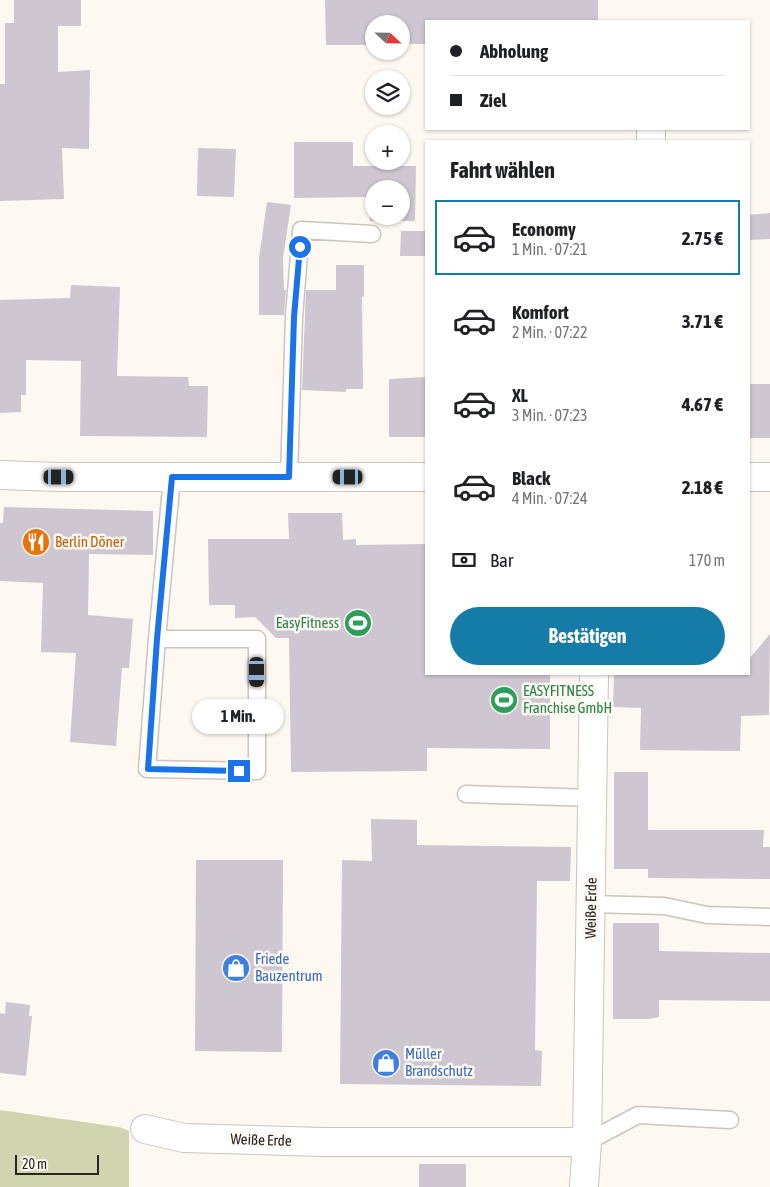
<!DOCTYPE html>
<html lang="de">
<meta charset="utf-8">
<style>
:root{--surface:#fff;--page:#f6f6f6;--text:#202124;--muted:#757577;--line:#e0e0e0;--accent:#147ca7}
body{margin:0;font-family:"Asap Condensed",sans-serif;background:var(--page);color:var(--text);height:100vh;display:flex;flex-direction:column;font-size:19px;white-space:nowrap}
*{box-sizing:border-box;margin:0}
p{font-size:16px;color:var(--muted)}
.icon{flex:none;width:28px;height:28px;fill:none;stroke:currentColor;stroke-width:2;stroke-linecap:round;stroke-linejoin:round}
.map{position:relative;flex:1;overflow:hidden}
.side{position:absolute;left:425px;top:140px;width:325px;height:535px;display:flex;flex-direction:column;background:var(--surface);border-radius:0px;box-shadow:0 1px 4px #0004}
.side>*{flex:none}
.hud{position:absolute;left:425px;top:20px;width:325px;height:110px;border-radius:0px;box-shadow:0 1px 4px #0004;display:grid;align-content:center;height:110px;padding:0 25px;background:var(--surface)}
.needle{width:32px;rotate:112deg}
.fabs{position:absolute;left:365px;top:15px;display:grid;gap:10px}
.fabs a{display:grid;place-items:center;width:45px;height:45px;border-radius:50%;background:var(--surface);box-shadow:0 1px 4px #0004;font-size:25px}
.scale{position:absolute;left:15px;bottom:12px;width:84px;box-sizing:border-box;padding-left:5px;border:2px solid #282522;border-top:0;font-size:14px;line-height:18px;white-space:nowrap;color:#282522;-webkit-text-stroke:4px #fef8f2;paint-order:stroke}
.end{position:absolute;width:22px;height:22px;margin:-11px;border:6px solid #1a73e8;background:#fff;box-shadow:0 0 0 2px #fff}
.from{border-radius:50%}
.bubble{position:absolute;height:35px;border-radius:18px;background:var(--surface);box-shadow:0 1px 4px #0004;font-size:16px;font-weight:700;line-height:35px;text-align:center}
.car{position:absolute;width:15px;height:30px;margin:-15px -8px;border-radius:6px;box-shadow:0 0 4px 1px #0007;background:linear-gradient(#222 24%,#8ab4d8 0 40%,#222 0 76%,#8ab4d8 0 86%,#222 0)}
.hud b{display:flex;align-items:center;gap:18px;height:48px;font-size:19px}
.hud b+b{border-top:1px solid var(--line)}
.hud i{width:12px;height:12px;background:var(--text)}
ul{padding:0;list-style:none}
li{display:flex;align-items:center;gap:15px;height:75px;margin:0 10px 8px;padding:0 15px;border:2px solid transparent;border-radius:0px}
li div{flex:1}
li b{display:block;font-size:19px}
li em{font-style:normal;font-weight:700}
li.active{border-color:var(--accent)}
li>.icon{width:45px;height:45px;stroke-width:1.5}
h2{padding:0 25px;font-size:22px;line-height:60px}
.pay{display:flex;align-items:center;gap:12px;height:55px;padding:0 25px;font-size:19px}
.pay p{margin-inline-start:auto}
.primary-button{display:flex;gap:10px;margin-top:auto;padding:10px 25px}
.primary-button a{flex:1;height:58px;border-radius:30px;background:var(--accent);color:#fff;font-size:20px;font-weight:700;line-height:58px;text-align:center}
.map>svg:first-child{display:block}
.green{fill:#d0d4af}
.building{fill:#cec6d0;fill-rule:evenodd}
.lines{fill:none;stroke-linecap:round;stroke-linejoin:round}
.service-casing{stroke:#cdc4bb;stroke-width:19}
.minor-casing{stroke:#cdc4bb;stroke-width:30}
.secondary-casing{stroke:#cdc4bb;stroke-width:30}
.service{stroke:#fff;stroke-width:16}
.minor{stroke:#fff;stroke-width:28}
.secondary{stroke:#fff;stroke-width:28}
.route{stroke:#1a73e8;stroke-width:6}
.labels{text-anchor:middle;stroke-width:5;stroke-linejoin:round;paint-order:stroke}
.food-label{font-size:15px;fill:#c56008;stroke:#fef8f2;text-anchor:start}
.leisure-label{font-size:15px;fill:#27864d;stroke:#fef8f2;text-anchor:end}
.street-label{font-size:15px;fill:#282522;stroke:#fef8f2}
.shop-label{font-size:15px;fill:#366cbe;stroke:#fef8f2;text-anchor:start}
</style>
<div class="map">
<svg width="770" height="1187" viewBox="0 0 770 1187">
<rect width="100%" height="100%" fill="#fef8f2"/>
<path class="green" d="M0,1110l119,17 10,4v56h-129z"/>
<path class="building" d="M14,0h67v26h-23v46l32,-2 -1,79 -27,-1 2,51 -64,2v-117h5v-61h9z
M325,0h273v21h-172v23h-25v-20h-27v21h-48z
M294,142h59v24h63l-1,55h-45v-24l-76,1zM374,189h27v27h-27z
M198,148l38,1 -2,48 -37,-1z
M267,202l24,3 -8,53 1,32h2l-2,25h-25v-57z
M770,213v26l-21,1v-25z
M401,231h24l1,25h-26z
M336,265h28v31l-2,1 1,92h-17v3l-44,-2 4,-100h30z
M71,285l49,2 -3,89 71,1 1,9h19l-1,51 -127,-1 1,-75 -55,-1v35h-5v17l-21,1v-113l70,-2z
M426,377v60h-37v-58z
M749,384h21v54h-21z
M4,507l149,4v44l-64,-1 -1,61 45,4 -4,49h-7l-6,78 -46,-4 6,-89 -35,-1 2,-69 -43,-2v-58h3z
M288,513h54l1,27 13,-1v6l70,-1v130h124v75l-123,-1v23l-136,1 -2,-134h-13l-21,-21 -20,1v-13h-26l-1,-66h81z
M770,634l-1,81 -28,1 -1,35 -100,-1 1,-42 -28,-1 1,-33h135v-15z
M614,772h34v58h116l-1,17h7v32l-122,-1v-9h-34z
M371,819l46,1v25l154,2 -1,34h-33l-2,169 7,1 -1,35 -201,-2 2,-224 30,1z
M196,860h87l-1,192 -87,-1z
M613,923h46v28l111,2v48l-111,-1v17l-10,2h-36z
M6,1002l24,3 -1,11h3l-6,60 -26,-3v-60l5,1z
M419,1164h47v23h-47z"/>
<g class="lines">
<defs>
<path id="service" d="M289,477l5,-160 7,-87 71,4
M157,639h100v132l-110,-2 10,-130 15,-162
M466,794l126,4
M591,904l73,2 43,9 63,2
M587,1142l51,-27 92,5"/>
<path id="minor" d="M651,129v12
M145,1129l39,9 139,4h264
M584,1187l3,-45 7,-468"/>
<path id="secondary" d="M0,475l59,2h367
M749,477h21"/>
</defs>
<use href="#service" class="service-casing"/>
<use href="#minor" class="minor-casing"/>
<use href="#secondary" class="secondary-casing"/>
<use href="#service" class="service"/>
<use href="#minor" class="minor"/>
<use href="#secondary" class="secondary"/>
</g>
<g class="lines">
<path class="route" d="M239,771l-91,-2 9,-130 15,-162h117l5,-160 6,-70"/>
</g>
<defs>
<symbol id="restaurant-disc" viewBox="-11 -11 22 22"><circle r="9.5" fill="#e8710a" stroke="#fef8f2"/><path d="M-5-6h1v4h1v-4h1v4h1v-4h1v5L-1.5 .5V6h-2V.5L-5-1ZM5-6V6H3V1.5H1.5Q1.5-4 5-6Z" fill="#fff"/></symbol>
<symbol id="stadium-disc" viewBox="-11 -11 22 22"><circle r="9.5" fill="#2e9e5b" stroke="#fef8f2"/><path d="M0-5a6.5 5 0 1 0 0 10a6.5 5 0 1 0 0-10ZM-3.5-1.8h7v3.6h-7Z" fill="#fff"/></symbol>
<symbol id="shop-disc" viewBox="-11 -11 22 22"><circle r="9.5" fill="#3f7fe0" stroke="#fef8f2"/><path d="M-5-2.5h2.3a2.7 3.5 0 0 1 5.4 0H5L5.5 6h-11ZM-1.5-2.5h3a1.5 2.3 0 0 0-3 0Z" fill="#fff"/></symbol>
</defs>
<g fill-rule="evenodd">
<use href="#restaurant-disc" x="20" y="526" width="32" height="32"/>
<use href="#stadium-disc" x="342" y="607" width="32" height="32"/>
<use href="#stadium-disc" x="488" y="684" width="32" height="32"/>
<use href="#shop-disc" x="220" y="952" width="32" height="32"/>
<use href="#shop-disc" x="370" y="1047" width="32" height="32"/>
</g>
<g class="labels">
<g class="food-label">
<text x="55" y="547">Berlin Döner</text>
</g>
<g class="leisure-label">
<text x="339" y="628">EasyFitness</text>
<text x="523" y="696" text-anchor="start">EASYFITNESS<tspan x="523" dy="17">Franchise GmbH</tspan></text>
</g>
<g class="street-label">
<text transform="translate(591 908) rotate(-89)" y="5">Weiße Erde</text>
<text transform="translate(261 1140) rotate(2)" y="5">Weiße Erde</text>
</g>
<g class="shop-label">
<text x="255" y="964">Friede<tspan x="255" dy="17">Bauzentrum</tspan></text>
<text x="405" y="1059">Müller<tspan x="405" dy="17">Brandschutz</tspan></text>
</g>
</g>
</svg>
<div class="fabs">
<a><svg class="needle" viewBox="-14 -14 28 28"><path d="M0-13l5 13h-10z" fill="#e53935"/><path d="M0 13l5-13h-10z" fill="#757577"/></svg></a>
<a><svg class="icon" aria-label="layers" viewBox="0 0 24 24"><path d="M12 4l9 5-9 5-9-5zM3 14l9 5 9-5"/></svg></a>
<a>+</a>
<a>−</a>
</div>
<div class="scale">20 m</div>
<i class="end from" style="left:300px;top:247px"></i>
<i class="end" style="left:239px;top:771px"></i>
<div class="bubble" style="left:192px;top:699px;width:92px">1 Min.</div>
<i class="car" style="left:59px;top:477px;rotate:90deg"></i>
<i class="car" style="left:348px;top:477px;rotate:270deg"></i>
<i class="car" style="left:257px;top:672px;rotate:180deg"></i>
<div class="hud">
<b><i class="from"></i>Abholung</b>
<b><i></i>Ziel</b>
</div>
<section class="side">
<h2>Fahrt wählen</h2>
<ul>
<li class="active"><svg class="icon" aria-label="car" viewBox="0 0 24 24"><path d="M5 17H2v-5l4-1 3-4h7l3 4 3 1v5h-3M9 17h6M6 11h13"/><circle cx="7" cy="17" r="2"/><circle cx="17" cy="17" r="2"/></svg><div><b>Economy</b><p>1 Min. · 07:21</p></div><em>2.75 €</em></li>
<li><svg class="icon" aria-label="car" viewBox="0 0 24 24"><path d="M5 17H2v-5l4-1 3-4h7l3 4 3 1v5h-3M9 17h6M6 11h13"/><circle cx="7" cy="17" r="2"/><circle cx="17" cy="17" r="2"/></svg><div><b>Komfort</b><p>2 Min. · 07:22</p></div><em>3.71 €</em></li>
<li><svg class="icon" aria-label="car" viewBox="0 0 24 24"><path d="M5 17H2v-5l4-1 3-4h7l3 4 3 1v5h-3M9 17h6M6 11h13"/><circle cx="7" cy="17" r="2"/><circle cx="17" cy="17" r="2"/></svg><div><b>XL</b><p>3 Min. · 07:23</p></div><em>4.67 €</em></li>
<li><svg class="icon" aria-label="car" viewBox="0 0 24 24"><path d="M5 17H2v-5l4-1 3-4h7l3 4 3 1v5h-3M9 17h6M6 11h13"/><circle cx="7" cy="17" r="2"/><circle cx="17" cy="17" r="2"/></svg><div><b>Black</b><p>4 Min. · 07:24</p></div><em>2.18 €</em></li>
</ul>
<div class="pay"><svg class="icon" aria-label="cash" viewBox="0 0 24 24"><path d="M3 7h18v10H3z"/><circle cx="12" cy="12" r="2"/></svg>Bar<p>170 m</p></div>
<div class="primary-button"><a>Bestätigen</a></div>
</section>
</div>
